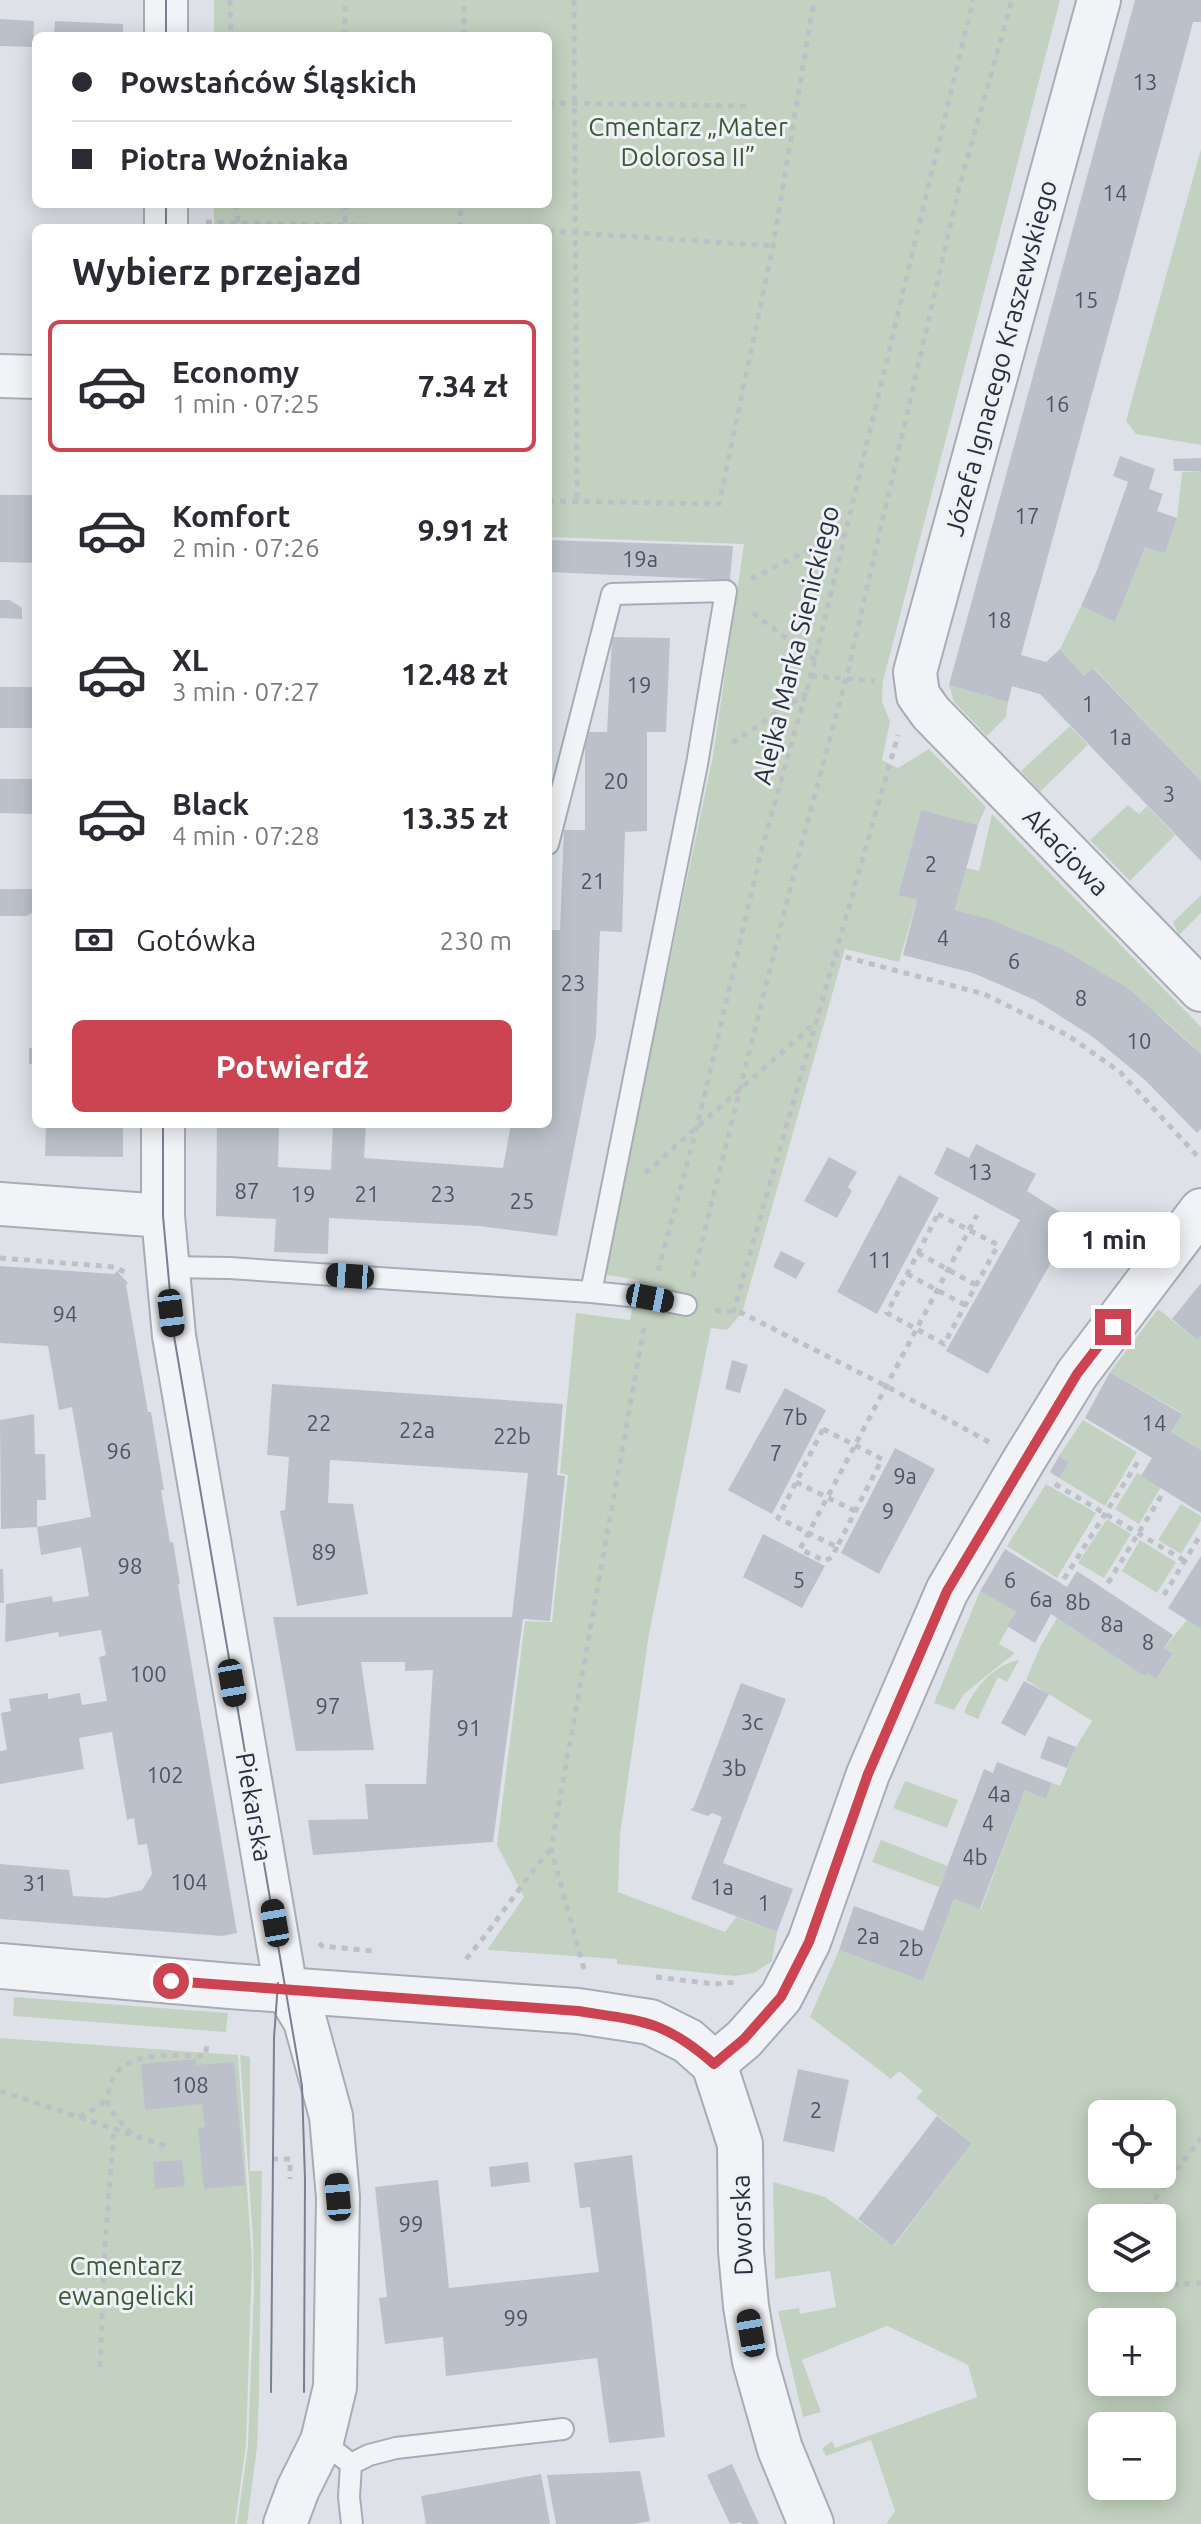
<!DOCTYPE html>
<html lang="pl">
<meta charset="utf-8">
<style>
:root{--surface:#fff;--page:#f7f7f7;--text:#2b2b33;--muted:#7c7c81;--line:#e1e1e2;--accent:#cc4451}
body{margin:0;font-family:Ubuntu,sans-serif;background:var(--page);color:var(--text);height:100vh;display:flex;flex-direction:column;font-size:30px;white-space:nowrap}
*{box-sizing:border-box;margin:0}
p{font-size:26px;color:var(--muted)}
.icon{flex:none;width:44px;height:44px;fill:none;stroke:currentColor;stroke-width:2;stroke-linecap:round;stroke-linejoin:round}
.map{position:relative;flex:1;overflow:hidden}
.details{position:absolute;left:32px;top:224px;width:520px;height:904px;display:flex;flex-direction:column;background:var(--surface);border-radius:12px;box-shadow:0 4px 20px #0003}
.details>*{flex:none}
.hud{position:absolute;left:32px;top:32px;width:520px;height:176px;border-radius:12px;box-shadow:0 4px 20px #0003;display:grid;align-content:center;height:176px;padding:0 40px;background:var(--surface)}
.controls{position:absolute;left:1088px;top:2100px;display:grid;gap:16px}
.controls a{display:grid;place-items:center;width:88px;height:88px;border-radius:12px;background:var(--surface);box-shadow:0 4px 20px #0003;font-size:40px}
.end{position:absolute;width:36px;height:36px;margin:-18px;border:10px solid #cc4451;background:#fff;box-shadow:0 0 0 4px #fff}
.from{border-radius:50%}
.bubble{position:absolute;height:56px;border-radius:12px;background:var(--surface);box-shadow:0 4px 20px #0003;font-size:26px;font-weight:600;line-height:56px;text-align:center}
.car{position:absolute;width:24px;height:48px;margin:-24px -12px;border-radius:10px;box-shadow:0 0 6px 2px #0007;background:linear-gradient(#222 24%,#8ab4d8 0 40%,#222 0 76%,#8ab4d8 0 86%,#222 0)}
.hud b{display:flex;align-items:center;gap:28px;height:76px;font-size:30px}
.hud b+b{border-top:2px solid var(--line)}
.hud i{width:20px;height:20px;background:var(--text)}
ul{padding:0;list-style:none}
li{display:flex;align-items:center;gap:24px;height:132px;margin:0 16px 12px;padding:0 24px;border:4px solid transparent;border-radius:12px}
li div{flex:1}
li b{display:block;font-size:30px}
li em{font-style:normal;font-weight:600}
li.current{border-color:var(--accent)}
li>.icon{width:72px;height:72px;stroke-width:1.5}
h2{padding:0 40px;font-size:36px;line-height:96px}
.pay{display:flex;align-items:center;gap:20px;height:88px;padding:0 40px;font-size:30px}
.pay p{margin-inline-start:auto}
.button{display:flex;gap:16px;margin-top:auto;padding:16px 40px}
.button a{flex:1;height:92px;border-radius:12px;background:var(--accent);color:#fff;font-size:32px;font-weight:600;line-height:92px;text-align:center}
.map>svg:first-child{display:block}
.green{fill:#c3d2c0;fill-rule:evenodd}
.building{fill:#bcc0ca}
.lines{fill:none;stroke-linecap:round;stroke-linejoin:round}
.service-casing{stroke:#a7acb5;stroke-width:24}
.minor-casing{stroke:#a7acb5;stroke-width:46}
.tertiary-casing{stroke:#a7acb5;stroke-width:48}
.path{stroke:#bdc0c6;stroke-width:5;stroke-dasharray:6 6;stroke-linecap:butt}
.service{stroke:#f1f3f6;stroke-width:20}
.minor{stroke:#f1f3f6;stroke-width:42}
.tertiary{stroke:#f1f3f6;stroke-width:44}
.tram{stroke:#788091;stroke-width:2}
.route{stroke:#cc4451;stroke-width:10}
.labels{text-anchor:middle;stroke-width:6;stroke-linejoin:round;paint-order:stroke}
.number-label{font-size:22px;fill:#4d5362}
.park-label{font-size:26px;fill:#3a5a35;stroke:#eef1f5}
.street-label{font-size:26px;fill:#282f3f;stroke:#eef1f5}
</style>
<div class="map">
<svg width="1201" height="2524" viewBox="0 0 1201 2524">
<rect width="100%" height="100%" fill="#dee2e8"/>
<path class="green" d="M214,0h846l-177,681 -1,20 8,21 -8,38 16,8 31,-19 57,58 -8,18 -57,-14 -23,83 19,6 -18,62 -54,-13 -103,364 -15,17 -16,-2 -62,306 -29,201 -2,57 107,40 11,-15 41,15 -5,29 -18,12 -19,3 -118,-12v-5l-130,-9 37,-53 -27,-52 28,-224 27,1 16,-147 -8,-2 16,-160 54,7 9,-40 -32,-5 -1,-13 107,-506 31,-212 -196,-7v-309h-334v-24h334v-168h-334z
M1201,149v296l-65,-11 -10,-13z
M1201,471v310l-107,-113 -10,8 -24,-27 21,-43 34,16 30,-76 20,6 12,-34 5,-46z
M949,685l59,17 -2,15 -19,19 -33,-34z
M1070,726l18,19 -48,47 -19,-21z
M1128,805l11,9 8,-8 28,29 -45,46 -40,-41z
M992,814l209,213v27c-70,-70 -149,-118 -246,-144l11,-42 13,3z
M1201,895v18l-22,22 -6,-13z
M1158,1309l39,31 4,-4v114l-30,-18 11,-19 -72,-41z
M1083,1420l54,32 -32,54 -46,-28 10,-16 -10,-6z
M1137,1473l24,14 -22,37 -24,-15z
M1046,1484l50,29 -39,65 -50,-32z
M1181,1504l20,12v5l-20,33 -23,-14z
M1107,1519l24,15 -27,44 -26,-15z
M1140,1540l36,22 -19,31 -35,-22z
M980,1591l36,21 -17,32 16,9 -51,41 -10,16 -20,-7z
M1057,1618l87,58 3,-3 9,6 17,-24 -9,-7 23,-28 14,9v895h-315l9,-13 -24,-71 -45,16 -4,-7 10,-8 3,7 142,-51 -9,-32 -81,-39 -85,34 19,52 -18,5 -25,-106 21,-3 1,6 36,-7 -6,-36 -55,8 -2,-97 52,15 69,49 78,-103 -56,-45 7,-7 -24,-20 -8,8 -81,-62 29,-67 84,31 31,-82 27,10 44,-119 21,8 6,-15 8,3 16,-39 16,-26 -66,-41 13,-31zM1102,2114h60v60h-60zM1102,2218h60v60h-60zM1102,2322h60v60h-60zM1102,2426h60v60h-60z
M1019,1660l-12,22 -9,-5 -20,42 -14,-6c8,-23 30,-49 55,-53z
M905,1781l53,19 -11,28 -54,-20z
M881,1840l67,26 -9,21 -67,-25z
M14,1997l214,16 -2,19 -213,-16z
M0,2038l238,17 14,206 -6,184 -11,79h-235z
M240,2055l10,2v114h12l-3,224 -2,52 -10,77h-10l11,-78 6,-157 -1,-51z"/>
<path class="building" d="M1135,0h66v22h-8l-3,12 -169,621 25,7 14,-13 24,27 9,-8 108,113v80l-161,-167 -28,-8 -4,16 -59,-17z
M0,19l34,2 -1,26 -33,-1z
M55,21l68,3v12h-69z
M1120,456l35,13 -6,20 14,5 -6,17 20,7 -12,35 -20,-6 -30,75 -34,-16 16,-36 31,-88 -15,-6z
M1201,458v13h-27l-1,-12z
M0,495h33l3,68 -36,-1z
M548,540l185,6 -3,34 -182,-8z
M0,600h10l12,8v11l-22,-1z
M612,637l58,1 -4,94h-19v99l-22,1 -3,100 -22,-1 -4,105 -39,200 -78,-10 -150,-8 -1,36 -54,-2 2,-33 -60,-3 1,-92h62l-1,43 53,3 2,-46h33l-2,34 139,10 8,-44h37v-194h12l4,-100h21v-98h22z
M0,687h36v41h-36z
M0,779h36v35l-36,-1z
M921,810l57,15 -23,85 37,10 70,29 67,40 72,65v75l-4,4 -52,-53 -52,-43 -58,-37 -62,-27 -70,-18 14,-55 -19,-5z
M0,889h36v22l-10,5h-26z
M29,1048h7v16h-7z
M46,1124h77v33l-78,-1z
M976,1144l60,30 -9,17 33,21 -12,23 14,8 -74,131 -42,-23 74,-131 -86,-46 13,-27 22,11z
M829,1157l28,15 -9,15 4,4 -15,27 -33,-17z
M899,1175l40,23 -62,116 -40,-22z
M781,1251l24,12 -9,16 -23,-12z
M0,1266l114,8 3,-3 11,12 -2,2 22,127h3l13,78h-3l9,52h3l7,42 -2,1 59,348 -15,3 -222,-17v-55l69,6 4,26 34,2 35,-8 10,-16 -5,-30 -9,1 -4,-27 -7,2 -15,-88 -33,6 5,31 -84,15v-33l7,-1 -6,-37 10,-2 -2,-12 39,-6v6l32,-6 2,12 25,-4 -8,-44 7,-2 -5,-25 -42,7 -1,-5 -53,10 1,-38 46,-8 1,6 36,-6 -8,-49 -40,8 -4,-28 54,-10 -19,-110 -13,3 -11,-64 -48,-3z
M1201,1283v53l-4,4 -25,-21z
M732,1360l16,5 -8,28 -15,-4z
M1110,1372l72,42 -11,18 30,18v63l-60,-37 11,-18 -67,-40z
M272,1384l291,20 -6,71 8,1 -15,145 -27,-2 -30,223 -180,13 -5,-35 60,-1 -3,-35h61l7,-114 -28,1v-9h-44l13,88 -78,1 -23,-134h239l16,-144 -198,-13 -2,43 25,1 15,90 -71,12 -17,-95 5,-1 4,-53 -22,-2z
M785,1388l41,22 -54,104 -44,-24z
M34,1414l1,40h10l1,46h-9v27l-36,2 -1,-109z
M895,1448l40,21 -56,105 -38,-21z
M1059,1456l10,6 -10,16 -9,-6z
M763,1534l62,32 -23,42 -59,-31z
M1005,1549l62,38 10,-16 96,64 -9,13 9,6 -17,25 -9,-6 -3,3 -93,-62 -16,29 -28,-17 9,-14 -36,-21z
M1201,1556v73l-33,-21z
M0,1569h3l1,34h-4z
M1024,1681l25,13 -24,42 -24,-13z
M741,1683l45,16 -63,164 70,26 -16,43 -86,-33 31,-82 -10,-4 -4,3 -18,-6 4,-3z
M1048,1736l28,11 -9,21 -27,-10z
M997,1762l55,21 -6,16 -21,-9 -45,119 -26,-10 -31,82 -84,-31 15,-44 69,25 61,-162 9,4z
M196,2059v6l38,-3 11,123 -41,4 -6,-61 7,-1 -3,-23 -57,6 -4,-46z
M798,2069l51,11 -15,72 -51,-11z
M937,2116l35,27 -79,103 -35,-27z
M632,2155l33,282 -56,6 -12,-85 -151,18 -3,-39 -58,7 -6,-46 8,-1 -12,-110 63,-7 11,108 150,-16 -9,-65 -10,1 -6,-45z
M182,2160l3,26 -30,3 -2,-27z
M528,2162l2,20 -39,5 -2,-20z
M732,2464l27,60h-17l-1,-2 -11,2 -23,-49z
M640,2471l10,50 -16,3h-78l-9,-49z
M541,2474l9,50h-124l-5,-28z"/>
<g class="lines">
<defs>
<path id="service" d="M548,844l64,-250 114,-3 -29,173 -106,528
M166,1267l63,1 362,24 59,6 36,7
M322,2441l29,23 18,-9 27,-7 167,-19
M351,2464l-2,33 3,27"/>
<path id="minor" d="M1099,0l-184,672 3,23 13,18 270,277
M166,36v-36
M166,228v-24
M0,376l36,1
M163,1124v92l11,120 112,654 19,31 26,95 7,81 -3,190 -13,54 -24,48 -13,35
M0,1204l163,12
M714,2064l30,-25 37,-42 28,-55 59,-168 79,-183 77,-131 53,-86 124,-164"/>
<path id="tertiary" d="M0,1966l230,20 348,25 72,11 38,19 26,23 26,80 1,107 5,55 9,55 25,88 31,75"/>
</defs>
<use href="#service" class="service-casing"/>
<use href="#minor" class="minor-casing"/>
<use href="#tertiary" class="tertiary-casing"/>
<path class="path" d="M230,0l1,36
M574,0l3,501
M345,36v-36
M464,36v-36
M548,103l199,3
M236,204l3,24
M345,204v21
M206,222l236,6
M460,228l1,-24
M548,231l225,15
M548,501l171,3 54,-258 41,-246
M751,579l94,-47
M753,613l62,47
M811,676l64,5
M732,743l75,-50
M834,954l150,40 85,42 51,36 81,88
M645,1173l170,-150
M938,1214l60,31 -54,99 -57,-31z
M918,1253l58,32
M0,1258l115,9 13,7
M658,1271l39,-144 64,-275 54,-192 158,-660
M907,1274l58,31
M693,1277l105,-420 48,-178 113,-491 53,-188
M715,1310l27,3 144,73 103,56
M733,1313l165,-578
M823,1429l59,30 -45,88 -59,-29z
M796,1482l59,29
M1055,1484l130,77
M837,1547l-5,10 -7,4 -25,-12 177,-334
M1064,1579l75,-119
M1108,1583l55,-90
M1164,1595l37,-61
M319,1943l3,3 50,5
M466,1959c30,-35 54,-74 84,-109
M584,1969l-33,-120 93,-522
M656,1977l58,7 24,-2
M0,2091l166,55
M79,2117l19,-10 9,-9
M131,2134l-23,-27c-3,-60 56,-51 97,-51l2,-11
M272,2159h18v20
M1140,2218l61,-80
M1150,2278l14,7 37,-2
M100,2367l5,-124 9,-114"/>
<use href="#service" class="service"/>
<use href="#minor" class="minor"/>
<use href="#tertiary" class="tertiary"/>
<path class="tram" d="M166,36v-36
M166,228v-24
M163,1124v92l11,120 128,750 3,94 -1,212
M271,2392l3,-354 4,-55"/>
</g>
<g class="lines">
<path class="route" d="M171,1981l407,30c64,10 86,9 136,53l30,-25 37,-42 28,-55 59,-168 79,-183 130,-217 36,-47"/>
</g>
<g class="labels">
<g class="number-label">
<text x="1145" y="90">13</text>
<text x="1115" y="201">14</text>
<text x="1086" y="308">15</text>
<text x="1057" y="412">16</text>
<text x="1027" y="524">17</text>
<text x="640" y="567">19a</text>
<text x="999" y="628">18</text>
<text x="639" y="693">19</text>
<text x="1088" y="712">1</text>
<text x="1120" y="745">1a</text>
<text x="616" y="789">20</text>
<text x="1169" y="802">3</text>
<text x="931" y="872">2</text>
<text x="593" y="889">21</text>
<text x="943" y="946">4</text>
<text x="1014" y="969">6</text>
<text x="573" y="991">23</text>
<text x="1081" y="1006">8</text>
<text x="1139" y="1049">10</text>
<text x="980" y="1180">13</text>
<text x="247" y="1199">87</text>
<text x="303" y="1202">19</text>
<text x="367" y="1202">21</text>
<text x="443" y="1202">23</text>
<text x="522" y="1209">25</text>
<text x="880" y="1268">11</text>
<text x="65" y="1322">94</text>
<text x="795" y="1425">7b</text>
<text x="319" y="1431">22</text>
<text x="1154" y="1431">14</text>
<text x="417" y="1438">22a</text>
<text x="512" y="1444">22b</text>
<text x="119" y="1459">96</text>
<text x="776" y="1461">7</text>
<text x="905" y="1484">9a</text>
<text x="888" y="1519">9</text>
<text x="324" y="1560">89</text>
<text x="130" y="1574">98</text>
<text x="799" y="1588">5</text>
<text x="1010" y="1588">6</text>
<text x="1041" y="1607">6a</text>
<text x="1078" y="1610">8b</text>
<text x="1112" y="1632">8a</text>
<text x="1148" y="1650">8</text>
<text x="148" y="1682">100</text>
<text x="328" y="1714">97</text>
<text x="752" y="1730">3c</text>
<text x="469" y="1736">91</text>
<text x="734" y="1776">3b</text>
<text x="165" y="1783">102</text>
<text x="999" y="1802">4a</text>
<text x="988" y="1831">4</text>
<text x="975" y="1865">4b</text>
<text x="189" y="1890">104</text>
<text x="35" y="1891">31</text>
<text x="722" y="1895">1a</text>
<text x="764" y="1911">1</text>
<text x="868" y="1944">2a</text>
<text x="911" y="1956">2b</text>
<text x="190" y="2093">108</text>
<text x="816" y="2118">2</text>
<text x="411" y="2232">99</text>
<text x="516" y="2326">99</text>
</g>
<g class="park-label">
<text x="688" y="136">Cmentarz „Mater<tspan x="688" dy="30">Dolorosa II”</tspan></text>
<text x="126" y="2275">Cmentarz<tspan x="126" dy="30">ewangelicki</tspan></text>
</g>
<g class="street-label">
<text transform="translate(1001 358) rotate(-75)" y="9">Józefa Ignacego Kraszewskiego</text>
<text transform="translate(796 645) rotate(-76)" y="9">Alejka Marka Sienickiego</text>
<text transform="translate(1066 852) rotate(46)" y="9">Akacjowa</text>
<text transform="translate(254 1807) rotate(80)" y="9">Piekarska</text>
<text transform="translate(742 2225) rotate(-92)" y="9">Dworska</text>
</g>
</g>
</svg>
<div class="controls">
<a><svg class="icon" aria-label="locate" viewBox="0 0 24 24"><circle cx="12" cy="12" r="6"/><path d="M12 2v4M12 18v4M2 12h4M18 12h4"/></svg></a>
<a><svg class="icon" aria-label="layers" viewBox="0 0 24 24"><path d="M12 4l9 5-9 5-9-5zM3 14l9 5 9-5"/></svg></a>
<a>+</a>
<a>−</a>
</div>
<i class="end from" style="left:171px;top:1981px"></i>
<i class="end" style="left:1113px;top:1327px"></i>
<div class="bubble" style="left:1048px;top:1212px;width:132px">1 min</div>
<i class="car" style="left:350px;top:1276px;rotate:274deg"></i>
<i class="car" style="left:650px;top:1298px;rotate:101deg"></i>
<i class="car" style="left:171px;top:1313px;rotate:173deg"></i>
<i class="car" style="left:232px;top:1683px;rotate:170deg"></i>
<i class="car" style="left:275px;top:1923px;rotate:350deg"></i>
<i class="car" style="left:338px;top:2197px;rotate:355deg"></i>
<i class="car" style="left:751px;top:2333px;rotate:350deg"></i>
<div class="hud">
<b><i class="from"></i>Powstańców Śląskich</b>
<b><i></i>Piotra Woźniaka</b>
</div>
<section class="details">
<h2>Wybierz przejazd</h2>
<ul>
<li class="current"><svg class="icon" aria-label="car" viewBox="0 0 24 24"><path d="M5 17H2v-5l4-1 3-4h7l3 4 3 1v5h-3M9 17h6M6 11h13"/><circle cx="7" cy="17" r="2"/><circle cx="17" cy="17" r="2"/></svg><div><b>Economy</b><p>1 min · 07:25</p></div><em>7.34 zł</em></li>
<li><svg class="icon" aria-label="car" viewBox="0 0 24 24"><path d="M5 17H2v-5l4-1 3-4h7l3 4 3 1v5h-3M9 17h6M6 11h13"/><circle cx="7" cy="17" r="2"/><circle cx="17" cy="17" r="2"/></svg><div><b>Komfort</b><p>2 min · 07:26</p></div><em>9.91 zł</em></li>
<li><svg class="icon" aria-label="car" viewBox="0 0 24 24"><path d="M5 17H2v-5l4-1 3-4h7l3 4 3 1v5h-3M9 17h6M6 11h13"/><circle cx="7" cy="17" r="2"/><circle cx="17" cy="17" r="2"/></svg><div><b>XL</b><p>3 min · 07:27</p></div><em>12.48 zł</em></li>
<li><svg class="icon" aria-label="car" viewBox="0 0 24 24"><path d="M5 17H2v-5l4-1 3-4h7l3 4 3 1v5h-3M9 17h6M6 11h13"/><circle cx="7" cy="17" r="2"/><circle cx="17" cy="17" r="2"/></svg><div><b>Black</b><p>4 min · 07:28</p></div><em>13.35 zł</em></li>
</ul>
<div class="pay"><svg class="icon" aria-label="cash" viewBox="0 0 24 24"><path d="M3 7h18v10H3z"/><circle cx="12" cy="12" r="2"/></svg>Gotówka<p>230 m</p></div>
<div class="button"><a>Potwierdź</a></div>
</section>
</div>
